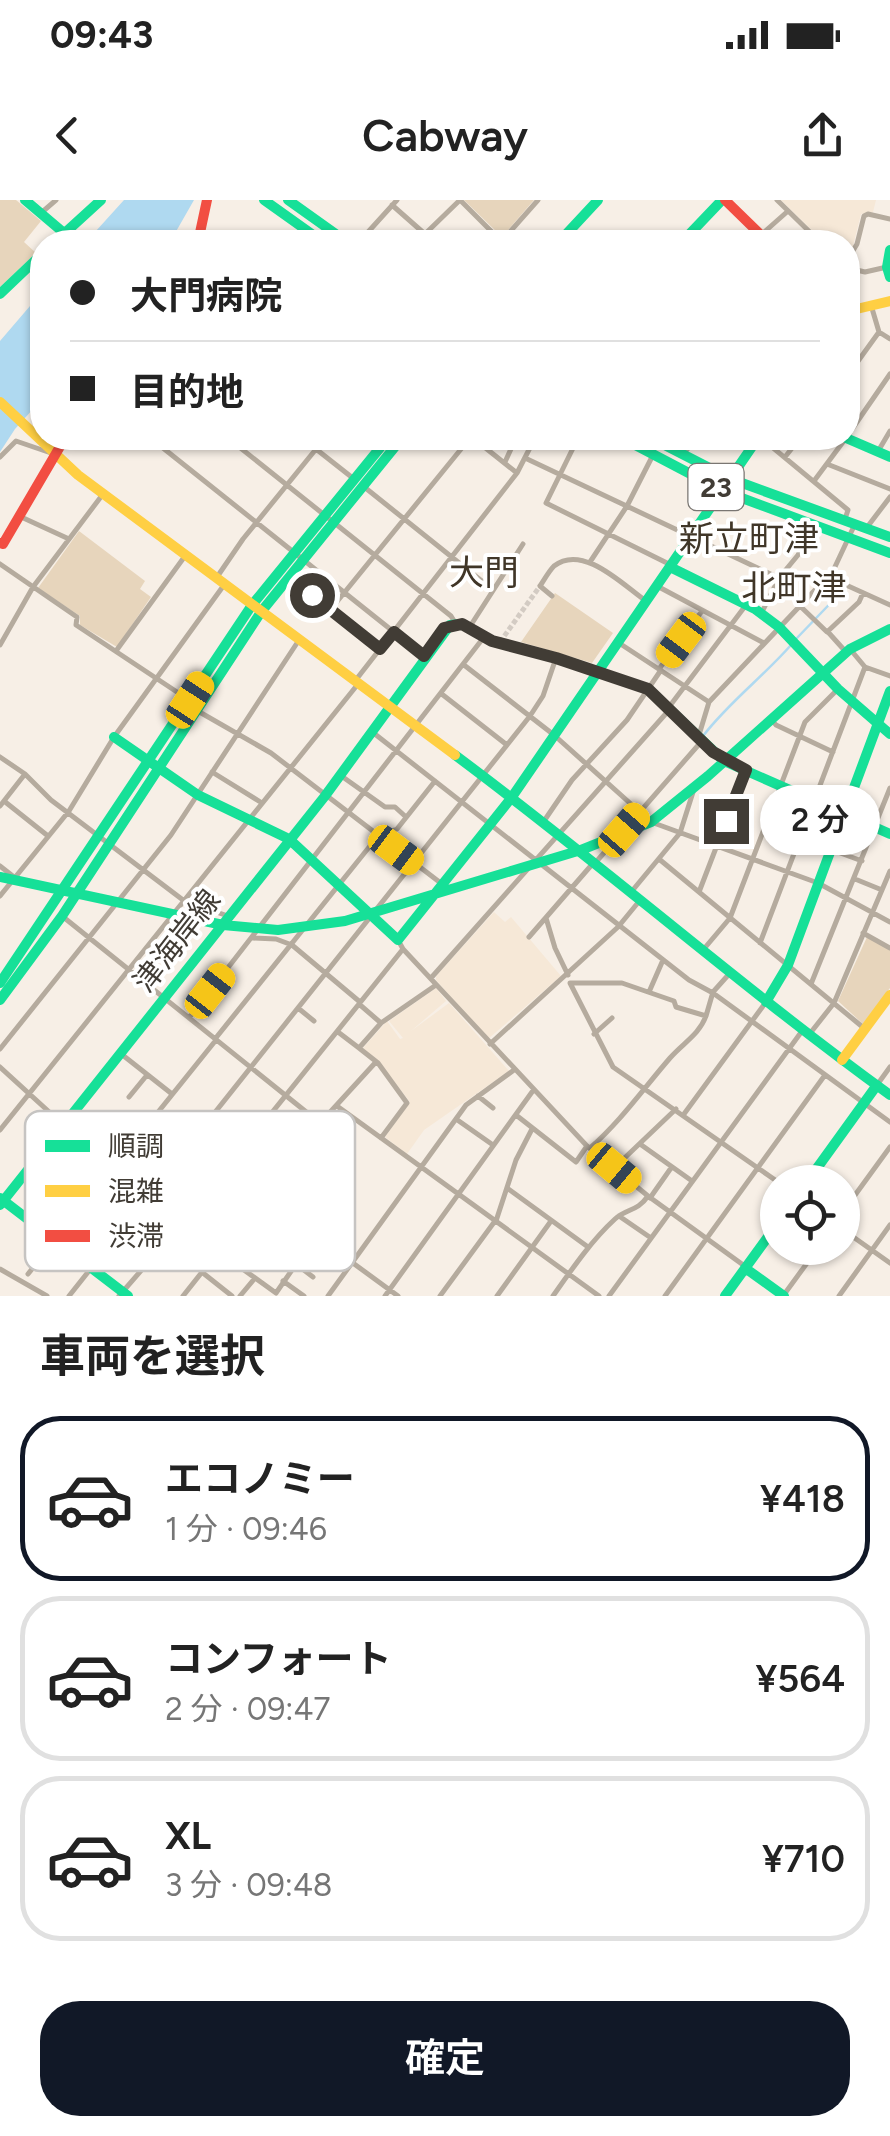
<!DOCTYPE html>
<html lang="ja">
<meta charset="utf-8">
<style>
:root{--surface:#fff;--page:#f2f2f2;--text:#222;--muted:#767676;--line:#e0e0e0;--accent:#111827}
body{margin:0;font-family:Figtree,"Noto Sans JP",sans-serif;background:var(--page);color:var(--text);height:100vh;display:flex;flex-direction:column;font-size:38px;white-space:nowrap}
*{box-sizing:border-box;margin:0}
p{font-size:32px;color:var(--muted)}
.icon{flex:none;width:55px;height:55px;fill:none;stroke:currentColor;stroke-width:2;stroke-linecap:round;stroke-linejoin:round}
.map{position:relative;height:1096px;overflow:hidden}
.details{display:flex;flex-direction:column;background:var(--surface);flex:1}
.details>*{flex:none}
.guide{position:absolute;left:30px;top:30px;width:830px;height:220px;border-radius:40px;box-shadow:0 2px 8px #0004;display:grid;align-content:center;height:220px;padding:0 40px;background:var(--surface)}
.buttons{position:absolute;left:760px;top:965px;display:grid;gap:20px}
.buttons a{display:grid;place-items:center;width:100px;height:100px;border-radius:50%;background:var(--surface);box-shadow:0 2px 8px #0004;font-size:50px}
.end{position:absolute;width:45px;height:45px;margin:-22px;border:12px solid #413c35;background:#fff;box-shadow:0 0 0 5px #fff}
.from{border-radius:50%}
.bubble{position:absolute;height:70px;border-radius:35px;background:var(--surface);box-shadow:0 2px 8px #0004;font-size:32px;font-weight:600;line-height:70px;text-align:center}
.car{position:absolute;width:30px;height:60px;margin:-30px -15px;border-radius:12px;box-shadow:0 0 8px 2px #0007;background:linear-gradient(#f5c518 24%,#345 0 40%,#f5c518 0 76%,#345 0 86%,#f5c518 0)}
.guide b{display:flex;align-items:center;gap:35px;height:95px;font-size:38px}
.guide b+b{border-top:2px solid var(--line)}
.guide i{width:25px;height:25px;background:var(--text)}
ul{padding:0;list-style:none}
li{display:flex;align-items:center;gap:30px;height:165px;margin:0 20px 15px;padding:0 20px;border:5px solid var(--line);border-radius:40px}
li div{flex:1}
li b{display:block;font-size:38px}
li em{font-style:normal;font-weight:600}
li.on{border-color:var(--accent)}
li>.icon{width:90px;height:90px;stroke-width:1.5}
h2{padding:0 40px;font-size:45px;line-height:120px}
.button{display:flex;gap:20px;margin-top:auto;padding:20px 40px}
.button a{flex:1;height:115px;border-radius:40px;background:var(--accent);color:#fff;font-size:40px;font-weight:600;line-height:115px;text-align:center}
.status{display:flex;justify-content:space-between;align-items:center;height:70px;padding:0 50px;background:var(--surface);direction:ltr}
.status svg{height:28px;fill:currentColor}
header{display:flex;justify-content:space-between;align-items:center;height:130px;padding:0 40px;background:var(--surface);font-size:45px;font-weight:600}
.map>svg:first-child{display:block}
.built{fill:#f6e8d7}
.green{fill:#e7d5bc}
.water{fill:#afd9f0}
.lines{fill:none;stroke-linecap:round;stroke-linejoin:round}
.stream{stroke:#afd9f0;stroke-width:2.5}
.street-tunnel{stroke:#d3cbc3;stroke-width:5;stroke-dasharray:5 2.5;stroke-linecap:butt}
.street{stroke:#b5ab9e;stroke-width:5}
.fast{stroke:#16e098;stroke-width:10}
.slow{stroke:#ffcf43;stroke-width:10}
.jam{stroke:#f24e42;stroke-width:10}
.route{stroke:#413c35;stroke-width:12}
.labels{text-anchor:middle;stroke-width:8;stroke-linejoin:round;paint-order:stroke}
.shield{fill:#fff;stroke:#7a7672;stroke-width:2.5}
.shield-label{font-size:28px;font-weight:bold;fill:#413c35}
.street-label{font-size:30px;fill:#413c35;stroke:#fff}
.quarter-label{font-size:35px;fill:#403628;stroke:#fff}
.key{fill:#fff;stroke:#c6c4c2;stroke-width:2.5}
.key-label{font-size:28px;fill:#413c35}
</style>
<div class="status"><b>09:43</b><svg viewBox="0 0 49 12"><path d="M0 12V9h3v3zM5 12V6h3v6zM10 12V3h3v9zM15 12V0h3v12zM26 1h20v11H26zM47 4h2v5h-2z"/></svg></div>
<header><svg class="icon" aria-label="back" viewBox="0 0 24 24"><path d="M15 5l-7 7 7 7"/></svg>Cabway<svg class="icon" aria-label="share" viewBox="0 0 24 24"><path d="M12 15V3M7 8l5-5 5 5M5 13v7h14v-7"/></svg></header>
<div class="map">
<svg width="890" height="1096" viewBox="0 0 890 1096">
<rect width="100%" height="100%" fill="#f7efe6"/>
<path class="built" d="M781,0h95l-3,12 -12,2 -8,32 -5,9v-13h-24z
M494,712l11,10 6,-5 50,59 -73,63 -52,-59v-4z
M436,788l10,13 -35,30 38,-28 60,68 -85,59 -17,24 -22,-17 25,-35 -31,-40 -16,-14 24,-27 13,18 3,-1 -14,-17z"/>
<path class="green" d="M0,0h16l25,21 -17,21 12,11 -36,34z
M464,0h70l-32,37z
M79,331l66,50 -5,8 11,8 -34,50 -37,-22v-9l-42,-28z
M555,393l58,40 -21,30 -71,-21z
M867,737l23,12v39l-27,36 -25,-23z"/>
<path class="water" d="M124,0h70l-24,42h-84z
M42,92v107l-27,30 -15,23v-111z"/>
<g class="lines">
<path class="stream" d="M796,439l50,-52
M703,536c26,-34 60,-59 88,-91"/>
<path class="street-tunnel" d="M500,442l40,-56"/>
<path class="street" d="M460,0l42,42
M777,0l43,42
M392,5l42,37
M41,13l15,-13
M693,30l15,12
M202,31l28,11
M426,33l34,-33
M359,42l38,-42
M501,42l37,-42
M753,42l35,-31
M848,59l9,-15 7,-28 4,-2 22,5
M848,68l17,4 22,-5
M871,105l8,27 11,7
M848,175l31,-43
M848,235l42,-61
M170,238l-7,10 261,208
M228,238l223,178 5,8
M302,238l52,41
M578,238l-32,65 125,62
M761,238l87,72 -3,9
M877,253l13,-22
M683,254l14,-16
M0,257l16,-16 35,12
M785,257l15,-19
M525,258l254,120
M505,262l11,-24
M827,264l63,25
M517,273l18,-35
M814,281l32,-43
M363,286l130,104
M19,316l50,23
M868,326l22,-29
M590,362l37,-56 27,-53
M0,364l77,53 -1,8 113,75 7,10 75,43 171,131
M833,371l13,14 44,20
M217,377l26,-38 82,-101
M289,377l91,72
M657,386l107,57
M552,396l-12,-10c4,-6 9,-15 14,-20 29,-23 70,20 92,35
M799,405l28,27 32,-30 4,-9
M331,409l139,-171
M761,414l18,-36 19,-23 15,-28
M469,428l54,-84
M828,432l18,20
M619,443l90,59
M0,445l33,-58 70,-93
M850,449l15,18 25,9
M116,451l69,-95
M464,465l90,70 97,87 167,61 72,39
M659,469l43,-58
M355,481l162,-208 -44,-35
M443,495l64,50
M669,507l77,-102
M771,519l5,6 57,27
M371,531l318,249 24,13 177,129
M699,535l10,-33 124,-131 22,-47
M0,557l25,17 26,26 132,100
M212,572l50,31
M340,575l45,32h10l11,10
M4,601l44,35
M0,606l25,-32
M544,621l28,-41 55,-60 34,-50
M764,629l35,13
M800,638l62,23
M659,659l206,170
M596,662l105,-120
M0,666l14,11
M855,679l27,11
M632,691l48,-58 14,-44
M699,692l47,-122
M0,696l69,-85 45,-74 110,-152
M184,701l44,15
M62,716l258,207
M546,718l9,30 13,27
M863,733l27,15
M529,737l66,-76
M253,738l23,1 16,6 68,57
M398,740l5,9 184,197 61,50 98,71
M760,743l105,-276
M703,750l27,-32 75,-196 33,-33
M431,778l239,-269
M811,784l79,-196
M649,792l14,-32
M359,804l22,19
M298,808l16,13
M706,816l7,-24 17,-19
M189,818l295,-381
M338,832l21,16
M594,834l18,-16
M808,836l26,-33 56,-132
M215,839l163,-203 19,-7 38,-48
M490,844l128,-117 23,-28
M0,849l171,-214 128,-195
M120,853l52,41
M0,867l58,53 163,129
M877,885l13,-18
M478,896l15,12
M129,897l18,-22
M337,906l262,190
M684,914l82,-112
M516,915l60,47 11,-16
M456,919l37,26
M0,930l358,-446
M381,938l26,-35 -29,-40 -19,-15 22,-25 55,-38
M640,944l52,37
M590,948c30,-26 54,-60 80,-90 13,-15 29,-23 36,-42l-30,-9 -2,-6 -52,-18h-52l43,84 165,115
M614,968l62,-59
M507,988l81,59
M266,992l51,41
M650,998l21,-30
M85,1003l13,10 30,-38
M842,1013l48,-66
M619,1016l32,22
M186,1020l217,-271
M496,1021l20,-61 16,-31
M842,1029l48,34
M237,1030l54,39
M316,1036l82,60
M305,1051l17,11
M219,1052l57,41 25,-36 -56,-38
M301,1057l44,-61
M296,1064l17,13
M0,1069l47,27
M203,1073l29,23
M28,1074l188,-234
M283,1081l21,15
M69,1096l461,-580 13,-20 13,-38
M119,1096l66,-76
M183,1096l139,-175 53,-58
M240,1096l15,-18
M328,1096l138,-191 48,-35
M385,1096l147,-204
M440,1096l55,-75
M497,1096l54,-75
M553,1096c19,-27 38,-55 62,-77 12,-11 22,-7 33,-23
M609,1096l193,-265
M665,1096l160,-221
M783,1096l35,-48
M839,1096l51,-71"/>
<path class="fast" d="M25,0l39,33
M264,0l59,42
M288,0l59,42
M55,42l46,-42
M559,42l39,-42
M682,42l40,-42
M890,50l-3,17 3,10
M0,94l42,-40
M622,238l101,53 167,62
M651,238l80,41 159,58
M846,238l44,19
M670,367l85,42 24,18 59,62 52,45
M114,537l84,58 91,44 109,101 114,-143 246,-359
M455,555c148,110 286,232 435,340
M0,677l223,48 55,5 67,-9 236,-71 70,-28 57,-46 142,-127 40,-20
M0,783l252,-378 136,-167
M0,800l62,-84 199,-304 141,-174
M766,802l22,-37 102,-274
M807,982l70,-97
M0,998l128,98
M0,1005l325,-409 125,-171 12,-1 30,17 64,17 92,31 76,72 166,73
M745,1068l39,28
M725,1096l53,-73"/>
<path class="slow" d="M848,111l42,-10
M0,202l78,73 377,280
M842,860l48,-65"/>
<path class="jam" d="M725,0l43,42
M198,42l9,-42
M0,343l3,1 62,-106"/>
</g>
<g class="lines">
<path class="route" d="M312,395l68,54 14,-17 30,24 20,-28 18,-4 30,17 64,17 92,31 65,63 33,18 -20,51"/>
</g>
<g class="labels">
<rect class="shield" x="688.5" y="264" width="55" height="46" rx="8"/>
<g class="shield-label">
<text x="716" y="297">23</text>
</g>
<g class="street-label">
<text transform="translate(177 741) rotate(-52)" y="10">津海岸線</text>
</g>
<g class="quarter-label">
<text x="749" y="351">新立町津</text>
<text x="484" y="385">大門</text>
<text x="794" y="400">北町津</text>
</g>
</g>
<rect x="25" y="911" width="330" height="160" rx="15" class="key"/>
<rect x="45" y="940" width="45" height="12" fill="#16e098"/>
<rect x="45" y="985" width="45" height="12" fill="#ffcf43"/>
<rect x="45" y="1030" width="45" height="12" fill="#f24e42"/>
<g class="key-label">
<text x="108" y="956">順調</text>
<text x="108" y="1001">混雑</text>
<text x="108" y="1046">渋滞</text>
</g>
</svg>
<div class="buttons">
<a><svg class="icon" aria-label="locate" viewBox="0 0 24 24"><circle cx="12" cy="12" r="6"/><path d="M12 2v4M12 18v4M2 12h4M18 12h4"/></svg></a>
</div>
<i class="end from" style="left:312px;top:395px"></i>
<i class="end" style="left:726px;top:621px"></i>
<div class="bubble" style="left:760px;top:585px;width:120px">2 分</div>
<i class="car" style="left:681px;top:440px;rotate:217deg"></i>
<i class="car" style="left:190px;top:500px;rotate:33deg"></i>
<i class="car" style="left:624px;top:630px;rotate:41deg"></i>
<i class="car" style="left:396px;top:650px;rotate:127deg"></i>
<i class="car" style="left:210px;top:791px;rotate:38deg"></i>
<i class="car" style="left:614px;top:968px;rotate:130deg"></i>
<div class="guide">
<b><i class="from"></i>大門病院</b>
<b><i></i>目的地</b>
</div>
</div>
<section class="details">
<h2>車両を選択</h2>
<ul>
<li class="on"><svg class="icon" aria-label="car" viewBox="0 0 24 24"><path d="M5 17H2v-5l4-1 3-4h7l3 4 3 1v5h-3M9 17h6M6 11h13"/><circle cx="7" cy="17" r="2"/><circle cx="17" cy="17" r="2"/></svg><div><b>エコノミー</b><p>1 分 · 09:46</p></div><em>¥418</em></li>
<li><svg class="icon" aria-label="car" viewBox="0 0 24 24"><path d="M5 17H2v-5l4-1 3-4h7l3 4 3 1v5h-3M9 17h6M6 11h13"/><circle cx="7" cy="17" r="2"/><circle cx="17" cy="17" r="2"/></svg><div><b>コンフォート</b><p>2 分 · 09:47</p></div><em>¥564</em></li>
<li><svg class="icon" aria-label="car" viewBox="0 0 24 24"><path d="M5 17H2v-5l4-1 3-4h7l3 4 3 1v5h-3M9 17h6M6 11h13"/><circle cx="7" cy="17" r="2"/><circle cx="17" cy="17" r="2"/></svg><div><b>XL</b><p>3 分 · 09:48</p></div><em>¥710</em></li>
</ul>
<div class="button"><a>確定</a></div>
</section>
